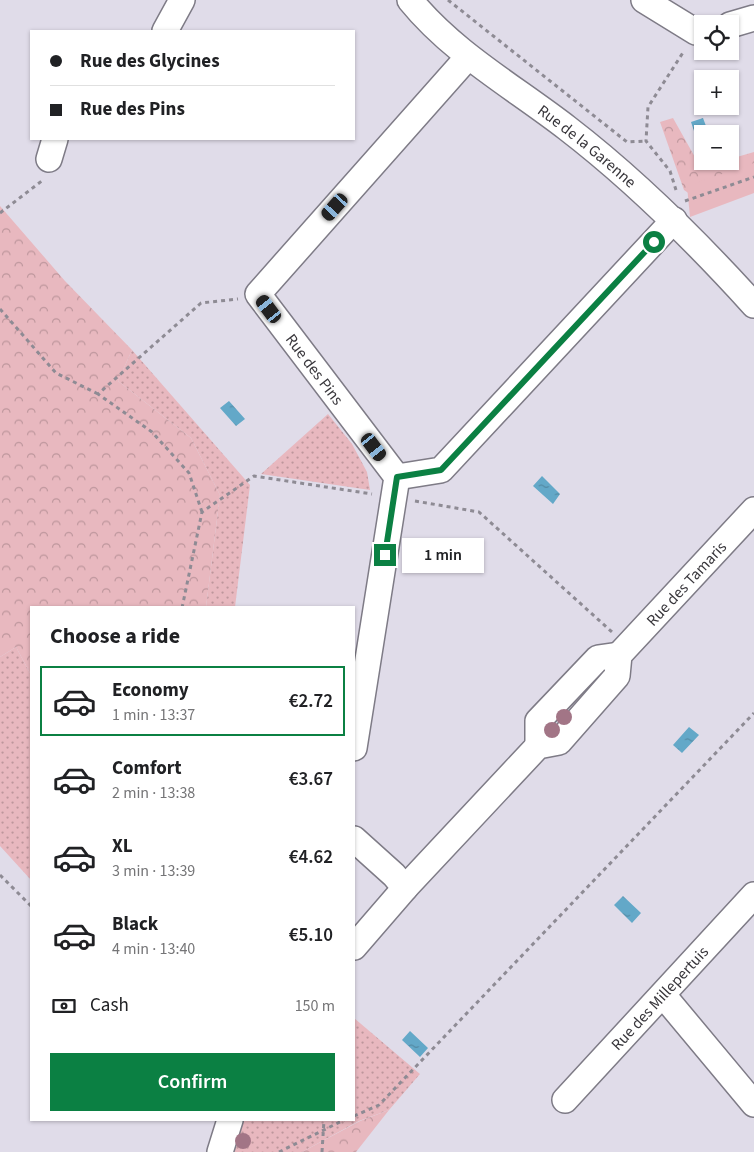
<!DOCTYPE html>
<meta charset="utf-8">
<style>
:root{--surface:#fff;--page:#f2f2f2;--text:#202124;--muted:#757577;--line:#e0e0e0;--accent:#0b8043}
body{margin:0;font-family:"Source Sans 3",sans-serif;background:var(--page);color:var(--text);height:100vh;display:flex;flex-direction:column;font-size:19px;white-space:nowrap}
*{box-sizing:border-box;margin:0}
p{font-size:16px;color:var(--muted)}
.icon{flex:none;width:28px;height:28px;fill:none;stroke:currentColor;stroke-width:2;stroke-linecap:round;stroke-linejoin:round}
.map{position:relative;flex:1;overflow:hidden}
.details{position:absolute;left:30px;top:606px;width:325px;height:515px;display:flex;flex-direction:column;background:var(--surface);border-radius:0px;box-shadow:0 1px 4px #0004}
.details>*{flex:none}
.guide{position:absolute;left:30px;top:30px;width:325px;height:110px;border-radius:0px;box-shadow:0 1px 4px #0004;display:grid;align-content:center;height:110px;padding:0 20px;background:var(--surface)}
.buttons{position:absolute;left:694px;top:15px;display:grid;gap:10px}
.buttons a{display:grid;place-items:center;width:45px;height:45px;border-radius:0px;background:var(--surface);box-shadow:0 1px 4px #0004;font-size:25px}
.end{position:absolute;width:22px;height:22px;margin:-11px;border:6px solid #0b8043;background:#fff;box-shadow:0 0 0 2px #fff}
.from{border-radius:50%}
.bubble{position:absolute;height:35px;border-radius:0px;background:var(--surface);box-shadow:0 1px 4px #0004;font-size:16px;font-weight:600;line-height:35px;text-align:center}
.car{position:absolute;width:15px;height:30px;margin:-15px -8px;border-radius:6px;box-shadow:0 0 4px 1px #0007;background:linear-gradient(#222 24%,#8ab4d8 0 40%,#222 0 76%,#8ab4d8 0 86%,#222 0)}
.guide b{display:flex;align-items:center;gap:18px;height:48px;font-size:19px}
.guide b+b{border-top:1px solid var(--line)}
.guide i{width:12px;height:12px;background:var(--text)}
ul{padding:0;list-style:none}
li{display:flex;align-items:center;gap:15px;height:70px;margin:0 10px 8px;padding:0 10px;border:2px solid transparent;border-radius:0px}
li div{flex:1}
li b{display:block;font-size:19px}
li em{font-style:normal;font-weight:600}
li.current{border-color:var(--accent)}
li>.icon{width:45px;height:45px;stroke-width:1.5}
h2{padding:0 20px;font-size:22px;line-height:60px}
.pay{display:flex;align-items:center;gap:12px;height:55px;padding:0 20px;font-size:19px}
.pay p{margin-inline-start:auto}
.button{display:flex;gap:10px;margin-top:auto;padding:10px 20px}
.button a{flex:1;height:58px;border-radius:0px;background:var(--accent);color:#fff;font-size:20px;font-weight:600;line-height:58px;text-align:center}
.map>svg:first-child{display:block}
.grass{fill:url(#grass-dots)}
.forest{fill:url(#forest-crowns)}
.park{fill:#e8b8bf}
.water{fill:url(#water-ripples)}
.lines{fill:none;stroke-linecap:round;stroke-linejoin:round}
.minor-casing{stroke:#7e7b86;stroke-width:28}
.path{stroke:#8e8b94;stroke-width:3;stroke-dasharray:4 4;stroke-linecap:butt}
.minor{stroke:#fff;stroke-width:25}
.tree{fill:#a27586}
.route{stroke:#0b8043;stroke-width:6}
.labels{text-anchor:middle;stroke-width:4.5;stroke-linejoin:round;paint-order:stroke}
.street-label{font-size:16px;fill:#38363b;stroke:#fff}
</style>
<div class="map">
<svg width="754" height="1152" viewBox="0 0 754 1152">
<defs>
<pattern id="grass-dots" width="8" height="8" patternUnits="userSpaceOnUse" patternTransform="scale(1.25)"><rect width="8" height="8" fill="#e8b8bf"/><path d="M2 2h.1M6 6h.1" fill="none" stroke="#bd969c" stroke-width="1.8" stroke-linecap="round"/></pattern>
<pattern id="forest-crowns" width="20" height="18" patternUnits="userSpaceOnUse" patternTransform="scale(1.25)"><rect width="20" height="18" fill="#e8b8bf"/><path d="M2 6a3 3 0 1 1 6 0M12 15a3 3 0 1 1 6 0" fill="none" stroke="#bd969c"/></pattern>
<pattern id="water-ripples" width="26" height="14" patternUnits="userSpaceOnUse" patternTransform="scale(1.25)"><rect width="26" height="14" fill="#63a8c8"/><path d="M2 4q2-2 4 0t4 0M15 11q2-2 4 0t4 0" fill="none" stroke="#538aa4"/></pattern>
</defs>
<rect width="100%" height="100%" fill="#e0dce9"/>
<path class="grass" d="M132,350l118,135 -15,122h-29l14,-112 -29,-57 -73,-57z
M328,414l24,30 15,28 3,18 -109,-16z
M16,647l15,28v205l-31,-34v-189z
M354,1018l66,56 -31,36 -30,11 -57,31h-73l14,-32h111z"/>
<path class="forest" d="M673,118l23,41 16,5 18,-3v-2l24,-7v22l-51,29 -19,-13 -24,-68z
M0,206l65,75 67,69 -14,31 73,57 29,57 -14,112 -175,1v67l-15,-28 -16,10z
M389,1110l-33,42h-54l58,-31z"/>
<path class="park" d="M754,163v30l-64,24 -3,-31z"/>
<path class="water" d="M703,118l6,16h-7v14l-2,1 -9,-27z
M229,401l16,18 -9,7 -16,-18z
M542,476l18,18 -7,10 -20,-18z
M689,727l10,8 -17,18 -9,-8z
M623,896l18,17 -9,10 -18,-18z
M410,1031l18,17 -8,9 -18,-17z"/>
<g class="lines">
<defs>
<g id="minor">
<path id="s1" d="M410,0c43,53 104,87 157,128 69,53 129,113 187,177"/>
<path d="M644,0l52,32 6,-2"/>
<path d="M730,25l24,-7"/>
<path d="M165,31l17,-31"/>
<path d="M49,159l6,-20"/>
<path d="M397,477l44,-7 233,-250"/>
<path d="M538,746v-25l60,-63 21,-3"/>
<path d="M354,748l43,-271 -139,-183 210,-237"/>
<path d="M354,839l40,36 11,13"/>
<path id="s2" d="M354,947l51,-59 133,-142 21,-4 58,-66 2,-21 135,-145"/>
<path d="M663,995l91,109"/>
<path id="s3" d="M565,1100l189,-205"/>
<path d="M220,1152l10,-32"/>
</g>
</defs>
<use href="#minor" class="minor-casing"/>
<path class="path" d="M448,0l179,142 19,-1
M676,190l-6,-19 -24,-30 2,-34 36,-56
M685,201l69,-24
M0,213l43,-33
M0,309l56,64 42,21
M415,501l64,11 133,120
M202,512l-13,-39 -37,-41 -54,-38 103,-91 37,-4
M182,608l20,-96 52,-36 118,18
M0,875l31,31
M354,1116l25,-11 375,-392
M279,1152l65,-32
M322,1152l2,-32"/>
<use href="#minor" class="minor"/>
</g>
<g class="tree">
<circle cx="564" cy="717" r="8"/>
<circle cx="552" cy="730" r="8"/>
<circle cx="243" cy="1141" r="8"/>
</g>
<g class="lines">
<path class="route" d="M385,555l12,-78 44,-7 213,-228"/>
</g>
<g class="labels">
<g class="street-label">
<text dy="6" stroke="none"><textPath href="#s1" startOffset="230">Rue de la Garenne</textPath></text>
<text transform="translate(315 369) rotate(53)" y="6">Rue des Pins</text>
<text dy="6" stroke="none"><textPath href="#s2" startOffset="501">Rue des Tamaris</textPath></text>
<text dy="6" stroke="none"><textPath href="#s3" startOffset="139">Rue des Millepertuis</textPath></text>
</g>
</g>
</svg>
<div class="buttons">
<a><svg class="icon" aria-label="locate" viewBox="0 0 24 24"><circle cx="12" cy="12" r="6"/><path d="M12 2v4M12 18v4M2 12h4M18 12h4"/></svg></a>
<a>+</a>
<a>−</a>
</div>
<i class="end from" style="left:654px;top:242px"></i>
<i class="end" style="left:385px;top:555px"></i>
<div class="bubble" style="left:402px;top:538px;width:82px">1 min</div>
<i class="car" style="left:335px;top:207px;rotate:222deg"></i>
<i class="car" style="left:269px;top:309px;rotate:323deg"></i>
<i class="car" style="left:374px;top:447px;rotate:143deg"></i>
<div class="guide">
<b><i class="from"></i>Rue des Glycines</b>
<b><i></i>Rue des Pins</b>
</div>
<section class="details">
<h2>Choose a ride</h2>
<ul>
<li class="current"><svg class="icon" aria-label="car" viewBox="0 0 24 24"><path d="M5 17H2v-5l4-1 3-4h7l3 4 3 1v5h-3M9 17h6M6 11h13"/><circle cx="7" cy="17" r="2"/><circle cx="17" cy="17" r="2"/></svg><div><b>Economy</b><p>1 min · 13:37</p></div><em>€2.72</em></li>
<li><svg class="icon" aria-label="car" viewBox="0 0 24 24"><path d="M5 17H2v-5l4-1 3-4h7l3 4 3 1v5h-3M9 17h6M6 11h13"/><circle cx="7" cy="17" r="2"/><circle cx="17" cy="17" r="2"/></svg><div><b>Comfort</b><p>2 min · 13:38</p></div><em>€3.67</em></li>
<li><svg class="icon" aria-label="car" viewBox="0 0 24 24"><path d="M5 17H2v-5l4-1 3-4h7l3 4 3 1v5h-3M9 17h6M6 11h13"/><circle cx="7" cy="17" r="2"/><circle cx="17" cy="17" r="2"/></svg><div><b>XL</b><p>3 min · 13:39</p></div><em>€4.62</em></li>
<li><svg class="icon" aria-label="car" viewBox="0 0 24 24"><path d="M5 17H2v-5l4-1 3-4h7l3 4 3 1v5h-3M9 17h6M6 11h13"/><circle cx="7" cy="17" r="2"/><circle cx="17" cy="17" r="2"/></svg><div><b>Black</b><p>4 min · 13:40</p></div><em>€5.10</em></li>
</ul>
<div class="pay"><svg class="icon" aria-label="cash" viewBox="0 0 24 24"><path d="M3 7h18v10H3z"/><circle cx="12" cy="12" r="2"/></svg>Cash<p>150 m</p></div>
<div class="button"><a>Confirm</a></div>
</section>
</div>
